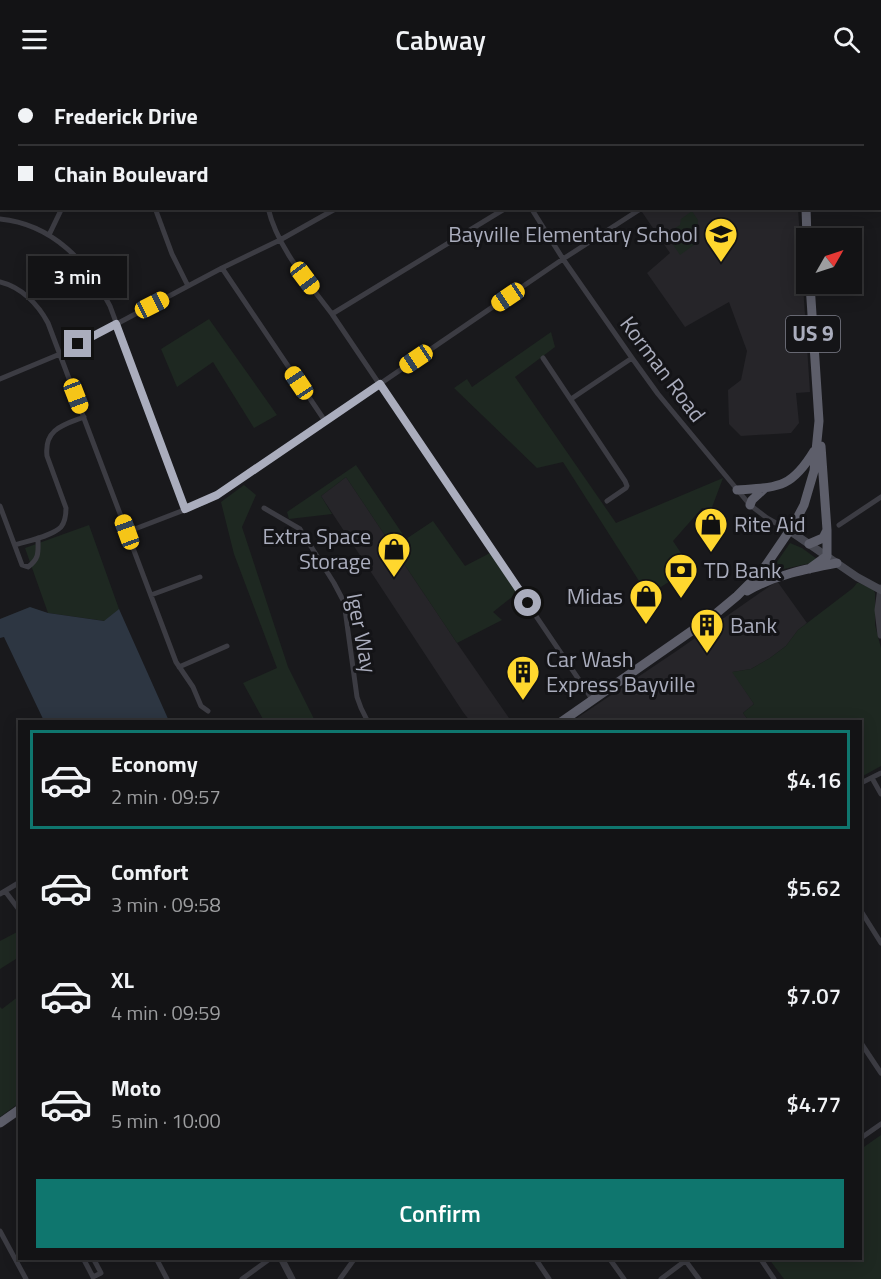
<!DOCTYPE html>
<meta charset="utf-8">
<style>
:root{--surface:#131315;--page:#202022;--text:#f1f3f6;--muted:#9d9ea0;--line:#323234;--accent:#0f766e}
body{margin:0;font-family:"Titillium Web",sans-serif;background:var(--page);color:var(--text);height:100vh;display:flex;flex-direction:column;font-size:22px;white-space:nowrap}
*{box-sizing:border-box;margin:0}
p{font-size:20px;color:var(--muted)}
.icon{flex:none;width:33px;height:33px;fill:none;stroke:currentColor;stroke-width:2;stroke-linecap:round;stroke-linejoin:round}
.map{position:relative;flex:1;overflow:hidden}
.details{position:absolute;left:18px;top:642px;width:844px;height:540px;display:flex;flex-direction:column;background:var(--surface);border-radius:0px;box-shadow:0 3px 15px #0003,0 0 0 2px var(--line)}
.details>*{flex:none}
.guide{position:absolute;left:0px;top:0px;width:882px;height:132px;box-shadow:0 3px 15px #0003,0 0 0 2px var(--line);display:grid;align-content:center;height:132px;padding:0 18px;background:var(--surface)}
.needle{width:39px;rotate:51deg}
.tools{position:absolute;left:796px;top:150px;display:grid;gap:12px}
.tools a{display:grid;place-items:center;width:66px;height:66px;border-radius:0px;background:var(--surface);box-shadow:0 3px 15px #0003,0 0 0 2px var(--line);font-size:30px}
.end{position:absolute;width:27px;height:27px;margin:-14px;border:8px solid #aaadbd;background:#111;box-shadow:0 0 0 3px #111}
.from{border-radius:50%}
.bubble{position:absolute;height:42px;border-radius:0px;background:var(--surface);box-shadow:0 3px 15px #0003,0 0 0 2px var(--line);font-size:20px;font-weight:600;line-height:42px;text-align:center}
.car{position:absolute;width:18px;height:36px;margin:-18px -9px;border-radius:8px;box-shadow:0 0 4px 2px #0007;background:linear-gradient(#f5c518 24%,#345 0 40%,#f5c518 0 76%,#345 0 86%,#f5c518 0)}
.guide b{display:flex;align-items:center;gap:21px;height:57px;font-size:22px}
.guide b+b{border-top:2px solid var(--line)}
.guide i{width:15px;height:15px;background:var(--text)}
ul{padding:10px 0 0;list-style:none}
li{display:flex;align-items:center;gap:18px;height:99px;margin:0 12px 9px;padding:0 6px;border:3px solid transparent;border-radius:0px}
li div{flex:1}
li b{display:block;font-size:22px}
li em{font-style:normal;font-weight:600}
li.selected{border-color:var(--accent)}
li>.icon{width:54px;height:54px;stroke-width:1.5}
.cta{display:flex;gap:12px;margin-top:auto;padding:12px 18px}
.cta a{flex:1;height:69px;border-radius:0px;background:var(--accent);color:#fff;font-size:24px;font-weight:600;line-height:69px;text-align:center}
header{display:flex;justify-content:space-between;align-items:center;height:78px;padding:0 18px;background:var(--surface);font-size:27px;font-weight:600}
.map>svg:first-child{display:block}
.built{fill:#262529}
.green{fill:#1e2821}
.water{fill:#2d3642}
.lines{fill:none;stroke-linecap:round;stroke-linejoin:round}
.minor{stroke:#3c3c43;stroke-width:5}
.tertiary{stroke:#3c3c43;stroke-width:7}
.secondary{stroke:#474851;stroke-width:8}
.trunk{stroke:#5d5e6a;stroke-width:9}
.route{stroke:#aaadbd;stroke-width:8}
.labels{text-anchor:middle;stroke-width:6;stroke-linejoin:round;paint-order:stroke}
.shield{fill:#141417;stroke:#7d7f8b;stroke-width:1.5}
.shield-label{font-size:21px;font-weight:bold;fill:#aaadbd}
.poi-label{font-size:22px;fill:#aaadbd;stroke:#141417;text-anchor:start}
.street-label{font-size:22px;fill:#aaadbd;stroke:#141417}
</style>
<header><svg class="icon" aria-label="menu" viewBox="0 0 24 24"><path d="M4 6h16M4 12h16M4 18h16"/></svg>Cabway<svg class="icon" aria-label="search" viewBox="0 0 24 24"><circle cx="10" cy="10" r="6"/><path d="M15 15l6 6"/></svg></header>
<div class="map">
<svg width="881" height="1201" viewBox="0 0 881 1201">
<rect width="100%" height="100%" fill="#19191c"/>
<path class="built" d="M648,130l150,1 12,183 -14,1 3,30 -8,10 -50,3 -12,-12 -1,-34 13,-10 6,-29 -18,-49 -44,25 -38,-54 23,-20 -28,-41z
M346,399l111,166 54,78h-41l-7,-9 -142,-216z
M777,503l30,42 -9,7 -12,16 -16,12 -19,11 -18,3 21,32 -11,9 6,8 -178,1 107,-72z"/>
<path class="green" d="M692,133l6,9 -1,17 -6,4 3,4 -14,10 -14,-21 14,-9 1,-6z
M209,241l68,96 -23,13 -41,-66 -36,25 -16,-38z
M551,254l4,15 -40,30 101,146 107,-45 -12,32 -9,-2 -29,33 18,27 -43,27 -85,-133 -26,6 -83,-80 13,-9 5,8z
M356,387l50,74 27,-18 32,45 25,-13 27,40 -24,19 9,8 -45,23 -111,-166 -25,19 11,18 -43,5 -2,-7z
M244,407l12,10 -14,32 46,140 27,54h-51l-21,-38 34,-15 -43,-114 -13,-52z
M89,447l30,84 -14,12 -57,-8 -23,-65z
M790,465l12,5 15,11 -6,4 -41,9z
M857,505h2l14,6 2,4v32l6,23v118l-20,11v-55l-112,-1 -6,-8 11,-9 -22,-32 19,-3 19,-11 16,-12 12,-16 55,-42z
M19,853v26l-19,12v-28z
M19,918v107l-19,14v-110l2,2z
M881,1057v144h-97l-15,-20 92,-1v-109z"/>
<path class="water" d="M30,529l18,6 56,8 15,-12 50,112h-125l-40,-84 -4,1v-19z"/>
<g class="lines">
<path class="minor" d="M23,0l1,2
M106,0l1,2
M460,0l1,2
M378,2l3,-2
M573,2l3,-2
M155,130l17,46 16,32
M268,130c10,41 40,74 64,106l260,385
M531,130l32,51 69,99 26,36 92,111 17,13 23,13
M0,141c52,5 88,43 110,87l75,203
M49,157l13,-27
M222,190l103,153
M0,204c21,5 38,22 48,41l128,339 17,25 8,19 7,5
M332,236l174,-106
M543,280l82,123 2,5 -1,2 -19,13
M0,301l60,-25 162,-86 58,-28 57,-32
M571,321l61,-41
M0,428l22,59 6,2c12,-9 10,-15 10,-29
M264,430l36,21 34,54 10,19 13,95 4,11 7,14
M839,447l42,-28
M127,454l78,-30 12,-7 346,-236 79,-51
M15,467c13,-4 37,-9 46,-18 4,-5 5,-12 5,-19l-19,-52c-3,-27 16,-31 37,-39
M151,517l49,-18
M179,589l48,-21
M872,700l9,16
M861,705l20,-10
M5,813l15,20
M0,816l20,-12
M861,833l20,32
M861,965l20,30
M861,1060l20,-14
M0,1153l26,48
M83,1180l10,19 8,-4 -8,-15
M156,1180l11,21
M535,1180l14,21
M609,1180l15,21
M760,1180l14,21
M685,1182l14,19
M242,1201l29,-21
M340,1201l15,-21
M661,1201l28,-21"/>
<path class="tertiary" d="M881,510l-3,22 3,25
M281,1180l11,21"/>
<path class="secondary" d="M790,453l67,46 24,13"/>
<path class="trunk" d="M797,0v2
M806,130l1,30
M737,412c41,-3 54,-1 77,-39
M750,427l2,-5 12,-11
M809,466l14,-6 4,-8
M809,491l18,-13v-26l-6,-84
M747,513c28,-16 59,-22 90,-28
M561,644l152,-106 24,-20 25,-25 32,-47 10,-19 10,-34 5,-50 -9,-137
M0,1045l20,-14"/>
</g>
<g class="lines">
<path class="route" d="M78,266l38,-20 69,185 32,-14 163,-111 148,219"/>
</g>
<defs>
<symbol id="school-pin" viewBox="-11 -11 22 30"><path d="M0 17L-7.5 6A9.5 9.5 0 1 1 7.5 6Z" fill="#ffd72e" stroke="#141417"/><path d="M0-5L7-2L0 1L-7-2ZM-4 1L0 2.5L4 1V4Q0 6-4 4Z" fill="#111"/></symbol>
<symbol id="shop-pin" viewBox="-11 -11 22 30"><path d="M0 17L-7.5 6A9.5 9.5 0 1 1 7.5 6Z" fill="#ffd72e" stroke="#141417"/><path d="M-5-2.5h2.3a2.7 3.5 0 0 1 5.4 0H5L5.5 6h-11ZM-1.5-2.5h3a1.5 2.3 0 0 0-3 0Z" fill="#111"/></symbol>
<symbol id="bank-pin" viewBox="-11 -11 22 30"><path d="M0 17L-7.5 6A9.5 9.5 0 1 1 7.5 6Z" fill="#ffd72e" stroke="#141417"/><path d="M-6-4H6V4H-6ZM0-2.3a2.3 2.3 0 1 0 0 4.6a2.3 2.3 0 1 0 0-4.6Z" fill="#111"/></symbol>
<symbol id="building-pin" viewBox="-11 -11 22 30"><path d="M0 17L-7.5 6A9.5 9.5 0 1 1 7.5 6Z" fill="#ffd72e" stroke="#141417"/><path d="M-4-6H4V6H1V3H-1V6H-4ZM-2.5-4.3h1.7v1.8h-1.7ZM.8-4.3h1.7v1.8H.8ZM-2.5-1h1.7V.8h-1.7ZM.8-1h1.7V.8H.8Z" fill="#111"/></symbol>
</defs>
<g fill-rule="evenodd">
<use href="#school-pin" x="702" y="137" width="38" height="52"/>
<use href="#shop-pin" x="692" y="427" width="38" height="52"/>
<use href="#shop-pin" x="375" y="452" width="38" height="52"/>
<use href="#bank-pin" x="662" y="473" width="38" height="52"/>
<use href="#shop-pin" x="627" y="499" width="38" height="52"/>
<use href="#building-pin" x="688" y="528" width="38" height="52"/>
<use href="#building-pin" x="504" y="575" width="38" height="52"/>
</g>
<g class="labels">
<rect class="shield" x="786" y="238" width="54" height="36" rx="4.5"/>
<g class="shield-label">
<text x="813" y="263">US 9</text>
</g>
<g class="poi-label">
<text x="698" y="164" text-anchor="end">Bayville Elementary School</text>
<text x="734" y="454">Rite Aid</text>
<text x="371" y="466" text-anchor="end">Extra Space<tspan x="371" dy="25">Storage</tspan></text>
<text x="704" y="500">TD Bank</text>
<text x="623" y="526" text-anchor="end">Midas</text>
<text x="730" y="555">Bank</text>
<text x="546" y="589">Car Wash<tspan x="546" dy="25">Express Bayville</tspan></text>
</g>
<g class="street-label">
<text transform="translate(663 291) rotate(53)" y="8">Korman Road</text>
<text transform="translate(362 555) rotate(79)" y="8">Iger Way</text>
</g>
</g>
</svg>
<div class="tools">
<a><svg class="needle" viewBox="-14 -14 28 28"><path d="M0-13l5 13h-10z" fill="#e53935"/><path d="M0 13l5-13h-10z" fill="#9d9ea0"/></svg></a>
</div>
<i class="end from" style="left:528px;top:525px"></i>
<i class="end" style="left:78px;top:266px"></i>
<div class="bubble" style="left:28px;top:178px;width:99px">3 min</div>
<i class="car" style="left:305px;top:200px;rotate:143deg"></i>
<i class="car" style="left:508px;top:219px;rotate:236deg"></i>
<i class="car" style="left:152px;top:227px;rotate:63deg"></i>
<i class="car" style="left:416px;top:281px;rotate:236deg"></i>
<i class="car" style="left:299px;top:305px;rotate:326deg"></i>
<i class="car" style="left:76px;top:318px;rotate:159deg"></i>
<i class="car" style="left:127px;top:454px;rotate:340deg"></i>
<div class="guide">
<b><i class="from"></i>Frederick Drive</b>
<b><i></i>Chain Boulevard</b>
</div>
<section class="details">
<ul>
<li class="selected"><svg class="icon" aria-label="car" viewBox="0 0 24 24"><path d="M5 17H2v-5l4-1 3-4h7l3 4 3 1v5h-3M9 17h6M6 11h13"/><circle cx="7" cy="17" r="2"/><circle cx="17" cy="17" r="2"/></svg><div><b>Economy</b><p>2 min · 09:57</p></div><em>$4.16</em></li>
<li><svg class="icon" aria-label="car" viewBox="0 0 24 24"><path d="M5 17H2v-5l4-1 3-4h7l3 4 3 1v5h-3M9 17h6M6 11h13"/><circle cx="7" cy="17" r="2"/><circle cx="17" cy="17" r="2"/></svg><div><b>Comfort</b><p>3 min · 09:58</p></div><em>$5.62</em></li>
<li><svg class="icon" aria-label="car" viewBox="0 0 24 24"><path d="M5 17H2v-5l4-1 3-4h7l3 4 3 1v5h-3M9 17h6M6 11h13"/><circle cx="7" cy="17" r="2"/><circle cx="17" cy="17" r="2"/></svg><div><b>XL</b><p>4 min · 09:59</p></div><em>$7.07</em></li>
<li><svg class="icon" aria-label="car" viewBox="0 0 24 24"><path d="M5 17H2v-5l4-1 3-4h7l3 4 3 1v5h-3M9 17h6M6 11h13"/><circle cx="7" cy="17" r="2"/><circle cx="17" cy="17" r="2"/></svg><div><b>Moto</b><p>5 min · 10:00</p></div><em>$4.77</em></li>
</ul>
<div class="cta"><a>Confirm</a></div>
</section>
</div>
